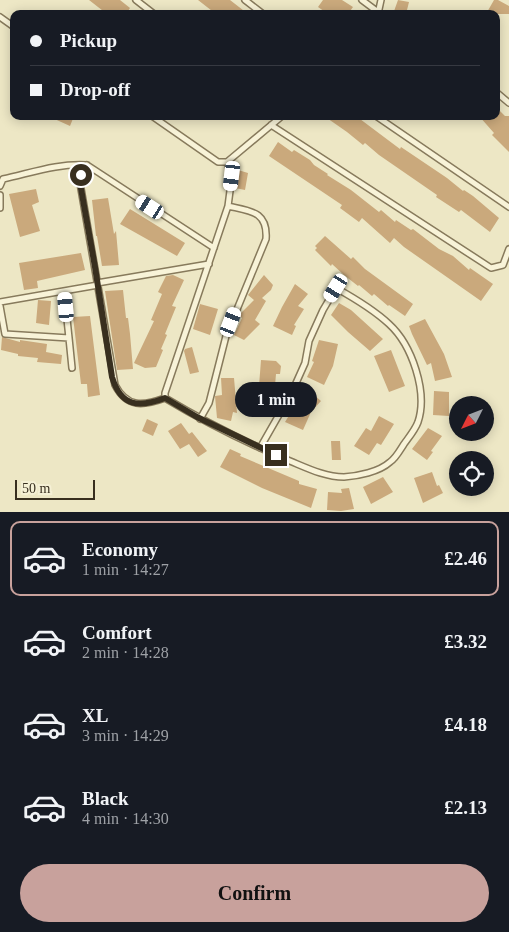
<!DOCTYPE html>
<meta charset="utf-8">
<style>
:root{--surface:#171b24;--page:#242831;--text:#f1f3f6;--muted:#9ea1a6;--line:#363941;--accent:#c8a19c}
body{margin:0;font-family:"Times New Roman",serif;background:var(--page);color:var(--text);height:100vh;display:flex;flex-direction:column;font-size:19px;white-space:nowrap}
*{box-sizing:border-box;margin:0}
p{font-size:16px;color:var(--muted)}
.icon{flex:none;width:28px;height:28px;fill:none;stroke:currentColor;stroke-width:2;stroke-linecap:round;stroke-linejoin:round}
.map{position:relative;height:512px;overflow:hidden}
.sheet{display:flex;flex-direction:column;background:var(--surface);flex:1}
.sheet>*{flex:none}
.top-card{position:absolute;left:10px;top:10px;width:490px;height:110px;border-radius:10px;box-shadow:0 2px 12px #0003;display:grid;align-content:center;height:110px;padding:0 20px;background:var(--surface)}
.needle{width:32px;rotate:228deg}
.buttons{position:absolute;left:449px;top:396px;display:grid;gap:10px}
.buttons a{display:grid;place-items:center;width:45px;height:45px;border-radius:50%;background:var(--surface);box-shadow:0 2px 12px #0003;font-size:25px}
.scale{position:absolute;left:15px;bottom:12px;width:80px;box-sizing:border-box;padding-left:5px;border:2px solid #382f1f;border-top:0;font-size:14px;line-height:18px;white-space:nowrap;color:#382f1f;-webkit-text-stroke:4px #f5f0d5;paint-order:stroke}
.end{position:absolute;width:22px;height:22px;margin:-11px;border:6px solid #382f1f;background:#fff;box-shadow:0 0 0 2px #fff}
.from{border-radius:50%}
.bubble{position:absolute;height:35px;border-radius:18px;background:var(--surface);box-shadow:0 2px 12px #0003;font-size:16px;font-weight:700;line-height:35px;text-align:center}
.car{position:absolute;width:15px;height:30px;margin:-15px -8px;border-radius:6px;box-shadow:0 0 4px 1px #0007;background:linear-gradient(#fff 24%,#345 0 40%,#fff 0 76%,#345 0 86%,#fff 0)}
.top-card b{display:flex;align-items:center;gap:18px;height:48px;font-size:19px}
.top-card b+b{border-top:1px solid var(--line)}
.top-card i{width:12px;height:12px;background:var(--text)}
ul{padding:9px 0 0;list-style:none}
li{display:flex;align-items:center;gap:15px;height:75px;margin:0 10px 8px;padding:0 10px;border:2px solid transparent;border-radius:10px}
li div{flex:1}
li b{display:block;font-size:19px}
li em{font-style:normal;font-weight:700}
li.selected{border-color:var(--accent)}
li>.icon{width:45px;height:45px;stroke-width:1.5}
.primary-button{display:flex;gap:10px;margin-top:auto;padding:10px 20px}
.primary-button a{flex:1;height:58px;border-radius:30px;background:var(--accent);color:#111;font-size:20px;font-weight:700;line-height:58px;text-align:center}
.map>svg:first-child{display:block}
.building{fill:#caa97c}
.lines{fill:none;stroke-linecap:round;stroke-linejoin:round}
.service-casing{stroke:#877a5c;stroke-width:8}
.service{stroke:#f8f3d8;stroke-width:5}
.route{stroke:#382f1f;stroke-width:6}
</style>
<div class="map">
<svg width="509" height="512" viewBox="0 0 509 512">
<rect width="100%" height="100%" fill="#ede7c5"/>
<path class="building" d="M89,0h31l10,8 -4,6h-19z
M198,0h32l18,14h-32z
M323,0h19l11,7 -5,7h-20l-10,-7z
M398,0l11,2 -3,12h-13z
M494,0h4l11,6v8h-23z
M496,107l9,9h4v36l-17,-17 2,-2 -15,-17h17z
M48,116h26l-4,10z
M324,116h32l44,33 1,-2 46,31 16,13 1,-1 9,6 26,22 -9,14 -29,-22 -2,2 -23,-15 1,-2 -58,-40 -14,-12 -2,2 -16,-13z
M278,142l14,10 2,-2 16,10 4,5 14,9 -1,1 24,15 28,22 2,-2 14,12 1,-2 15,10 2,-1 26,20 14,7 16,14 1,-2 23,16 -12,17 -77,-54 -10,-9 -4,5 -28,-25 -3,4 -19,-14 2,-3 -73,-49z
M238,170l10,3 -3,17 -10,-2z
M36,189l3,13 -7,3 8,26 -20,6 -11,-43z
M108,198l6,36 2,-3 3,34 -17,1 -5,-30h-1l-4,-36z
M130,209l55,34 -8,13 -57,-32z
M325,236l26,23 2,-2 12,12 48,35 -8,12 -16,-11 -1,1 -14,-12 -2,2 -13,-11 -1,1 -14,-11 -12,-11 -1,2 -16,-16 2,-2 -2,-2z
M81,253l4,17 -48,11 1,7 -14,2 -5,-27z
M173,275l11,5 -12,26 4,1 -11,27 2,1 -6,14 2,1 -7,17 -11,1 -11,-5 20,-42 -3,-1 11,-26 -4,-2 8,-16z
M264,275l9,10 -2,5 -9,8 4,3 -11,19 5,4 -16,16 -10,-5 8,-17 -3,-3 15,-15 -6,-5z
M295,284l13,10 -10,12 6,3 -10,16 2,1 -4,9 -19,-9 9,-19z
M123,290l3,28h2l2,16 3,35 -16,1 -12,-79z
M38,300l13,1 -2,24 -13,-2z
M339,303l12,7 32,29 -13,12 -22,-19 -17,-17z
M200,304l18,5 -8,26 -17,-6z
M90,316l10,79 -12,2 -1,-13h-6l-8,-67z
M425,319l19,35 8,23 -17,4 -4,-18 -4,2 -15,-31 -3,-8z
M2,337l18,5v-2l27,4 -1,8 16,3 -1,9 -24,-2 1,-4 -20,-2v-2l-17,-4z
M319,340l19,4 -5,22 -9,19 -17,-8 7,-15 -2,-1z
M192,347l7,25 -9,2 -6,-23 1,-2z
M391,350l14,36 -16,6 -15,-36z
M261,360l15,1 5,5 -1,8h-4l-2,23 -10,-1 -4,21 -9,-1 3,-30h5z
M221,378h13l3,35 -4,-1 -2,9 -14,-3 -2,-22 7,-1z
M306,388l15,13 -10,11 -8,18 -18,-8z
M434,391l15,1v24l-16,-1z
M379,416l15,8 -13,21 -4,-2 -8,12 -15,-9 12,-18 5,3z
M147,419l11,5 -5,12 -11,-5z
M181,423l8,11 3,-2 15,19 -9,6 -9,-13 -9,5 -12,-18z
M428,428l14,8 -11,15 2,1 -6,8 -15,-11z
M331,441h9l1,19h-9z
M230,449l11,5 -1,2 59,25v3l18,5 -6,19 -49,-20 -42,-21z
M432,472l5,14 2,-1 4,8 -20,10 -9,-25z
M383,477l10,15 -22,12 -8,-17z
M349,488l5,21 -13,2 -14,-1 1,-18 14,1 -1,-4z"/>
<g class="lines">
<defs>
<path id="service" d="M136,0l18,14
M245,0l18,14
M362,0l16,12
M378,14l3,-14
M0,17l14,10
M496,92l13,11
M152,116l66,46h9l55,-46
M376,116l133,91
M271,125l220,143 12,-3 6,-16
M227,162l5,14 -4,30 -63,187v5c40,24 82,45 125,63 17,7 35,16 54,16 14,-1 35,-5 46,-15 6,-4 10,-12 14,-18 5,-7 11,-14 14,-22 10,-30 -6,-77 -29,-98 -15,-14 -35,-26 -53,-36l-13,22 -14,31 -4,22 -13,29 -32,56
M87,165l127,83
M0,186l3,-7c28,-6 55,-16 84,-14l-7,18 35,202c12,23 28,21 50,13
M0,195v13
M97,283l112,-19
M0,302l98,-17
M0,306l5,28 64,4 -5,-47
M69,338l3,30
M200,419l9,-16 17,-67 40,-97c2,-28 -16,-28 -38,-33"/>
</defs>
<use href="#service" class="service-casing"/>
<use href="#service" class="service"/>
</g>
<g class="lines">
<path class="route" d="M81,175l-1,8 15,84 17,110c9,30 27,31 53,21l32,19 79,38"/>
</g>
</svg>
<div class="buttons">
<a><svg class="needle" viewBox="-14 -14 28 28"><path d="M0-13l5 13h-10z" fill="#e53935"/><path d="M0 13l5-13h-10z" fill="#9ea1a6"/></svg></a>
<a><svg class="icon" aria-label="locate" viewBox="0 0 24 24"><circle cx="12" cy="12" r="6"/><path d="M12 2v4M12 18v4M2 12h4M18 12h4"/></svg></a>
</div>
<div class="scale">50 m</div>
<i class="end from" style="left:81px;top:175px"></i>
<i class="end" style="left:276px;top:455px"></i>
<div class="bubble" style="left:235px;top:382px;width:82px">1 min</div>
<i class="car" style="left:232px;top:176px;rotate:187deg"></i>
<i class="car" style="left:150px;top:207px;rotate:303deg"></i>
<i class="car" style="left:336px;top:288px;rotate:212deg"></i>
<i class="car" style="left:66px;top:307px;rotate:355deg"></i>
<i class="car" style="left:231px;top:322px;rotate:21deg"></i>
<div class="top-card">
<b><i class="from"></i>Pickup</b>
<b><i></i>Drop-off</b>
</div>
</div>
<section class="sheet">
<ul>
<li class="selected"><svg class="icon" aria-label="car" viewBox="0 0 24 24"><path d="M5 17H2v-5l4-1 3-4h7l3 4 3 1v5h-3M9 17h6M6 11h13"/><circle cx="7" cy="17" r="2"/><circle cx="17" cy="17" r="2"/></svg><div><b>Economy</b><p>1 min · 14:27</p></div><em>£2.46</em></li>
<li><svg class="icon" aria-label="car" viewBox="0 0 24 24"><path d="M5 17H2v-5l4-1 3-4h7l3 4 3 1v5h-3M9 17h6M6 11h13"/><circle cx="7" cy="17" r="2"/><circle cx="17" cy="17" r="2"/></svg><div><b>Comfort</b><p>2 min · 14:28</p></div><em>£3.32</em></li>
<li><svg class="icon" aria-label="car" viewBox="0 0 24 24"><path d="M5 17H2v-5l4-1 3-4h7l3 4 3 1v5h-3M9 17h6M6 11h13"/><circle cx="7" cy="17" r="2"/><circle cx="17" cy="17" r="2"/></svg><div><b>XL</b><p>3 min · 14:29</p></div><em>£4.18</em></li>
<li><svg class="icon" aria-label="car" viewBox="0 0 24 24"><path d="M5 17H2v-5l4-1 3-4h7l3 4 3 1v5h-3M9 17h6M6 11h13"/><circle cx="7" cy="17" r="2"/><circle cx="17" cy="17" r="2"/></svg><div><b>Black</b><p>4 min · 14:30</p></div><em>£2.13</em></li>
</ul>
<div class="primary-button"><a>Confirm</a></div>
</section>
